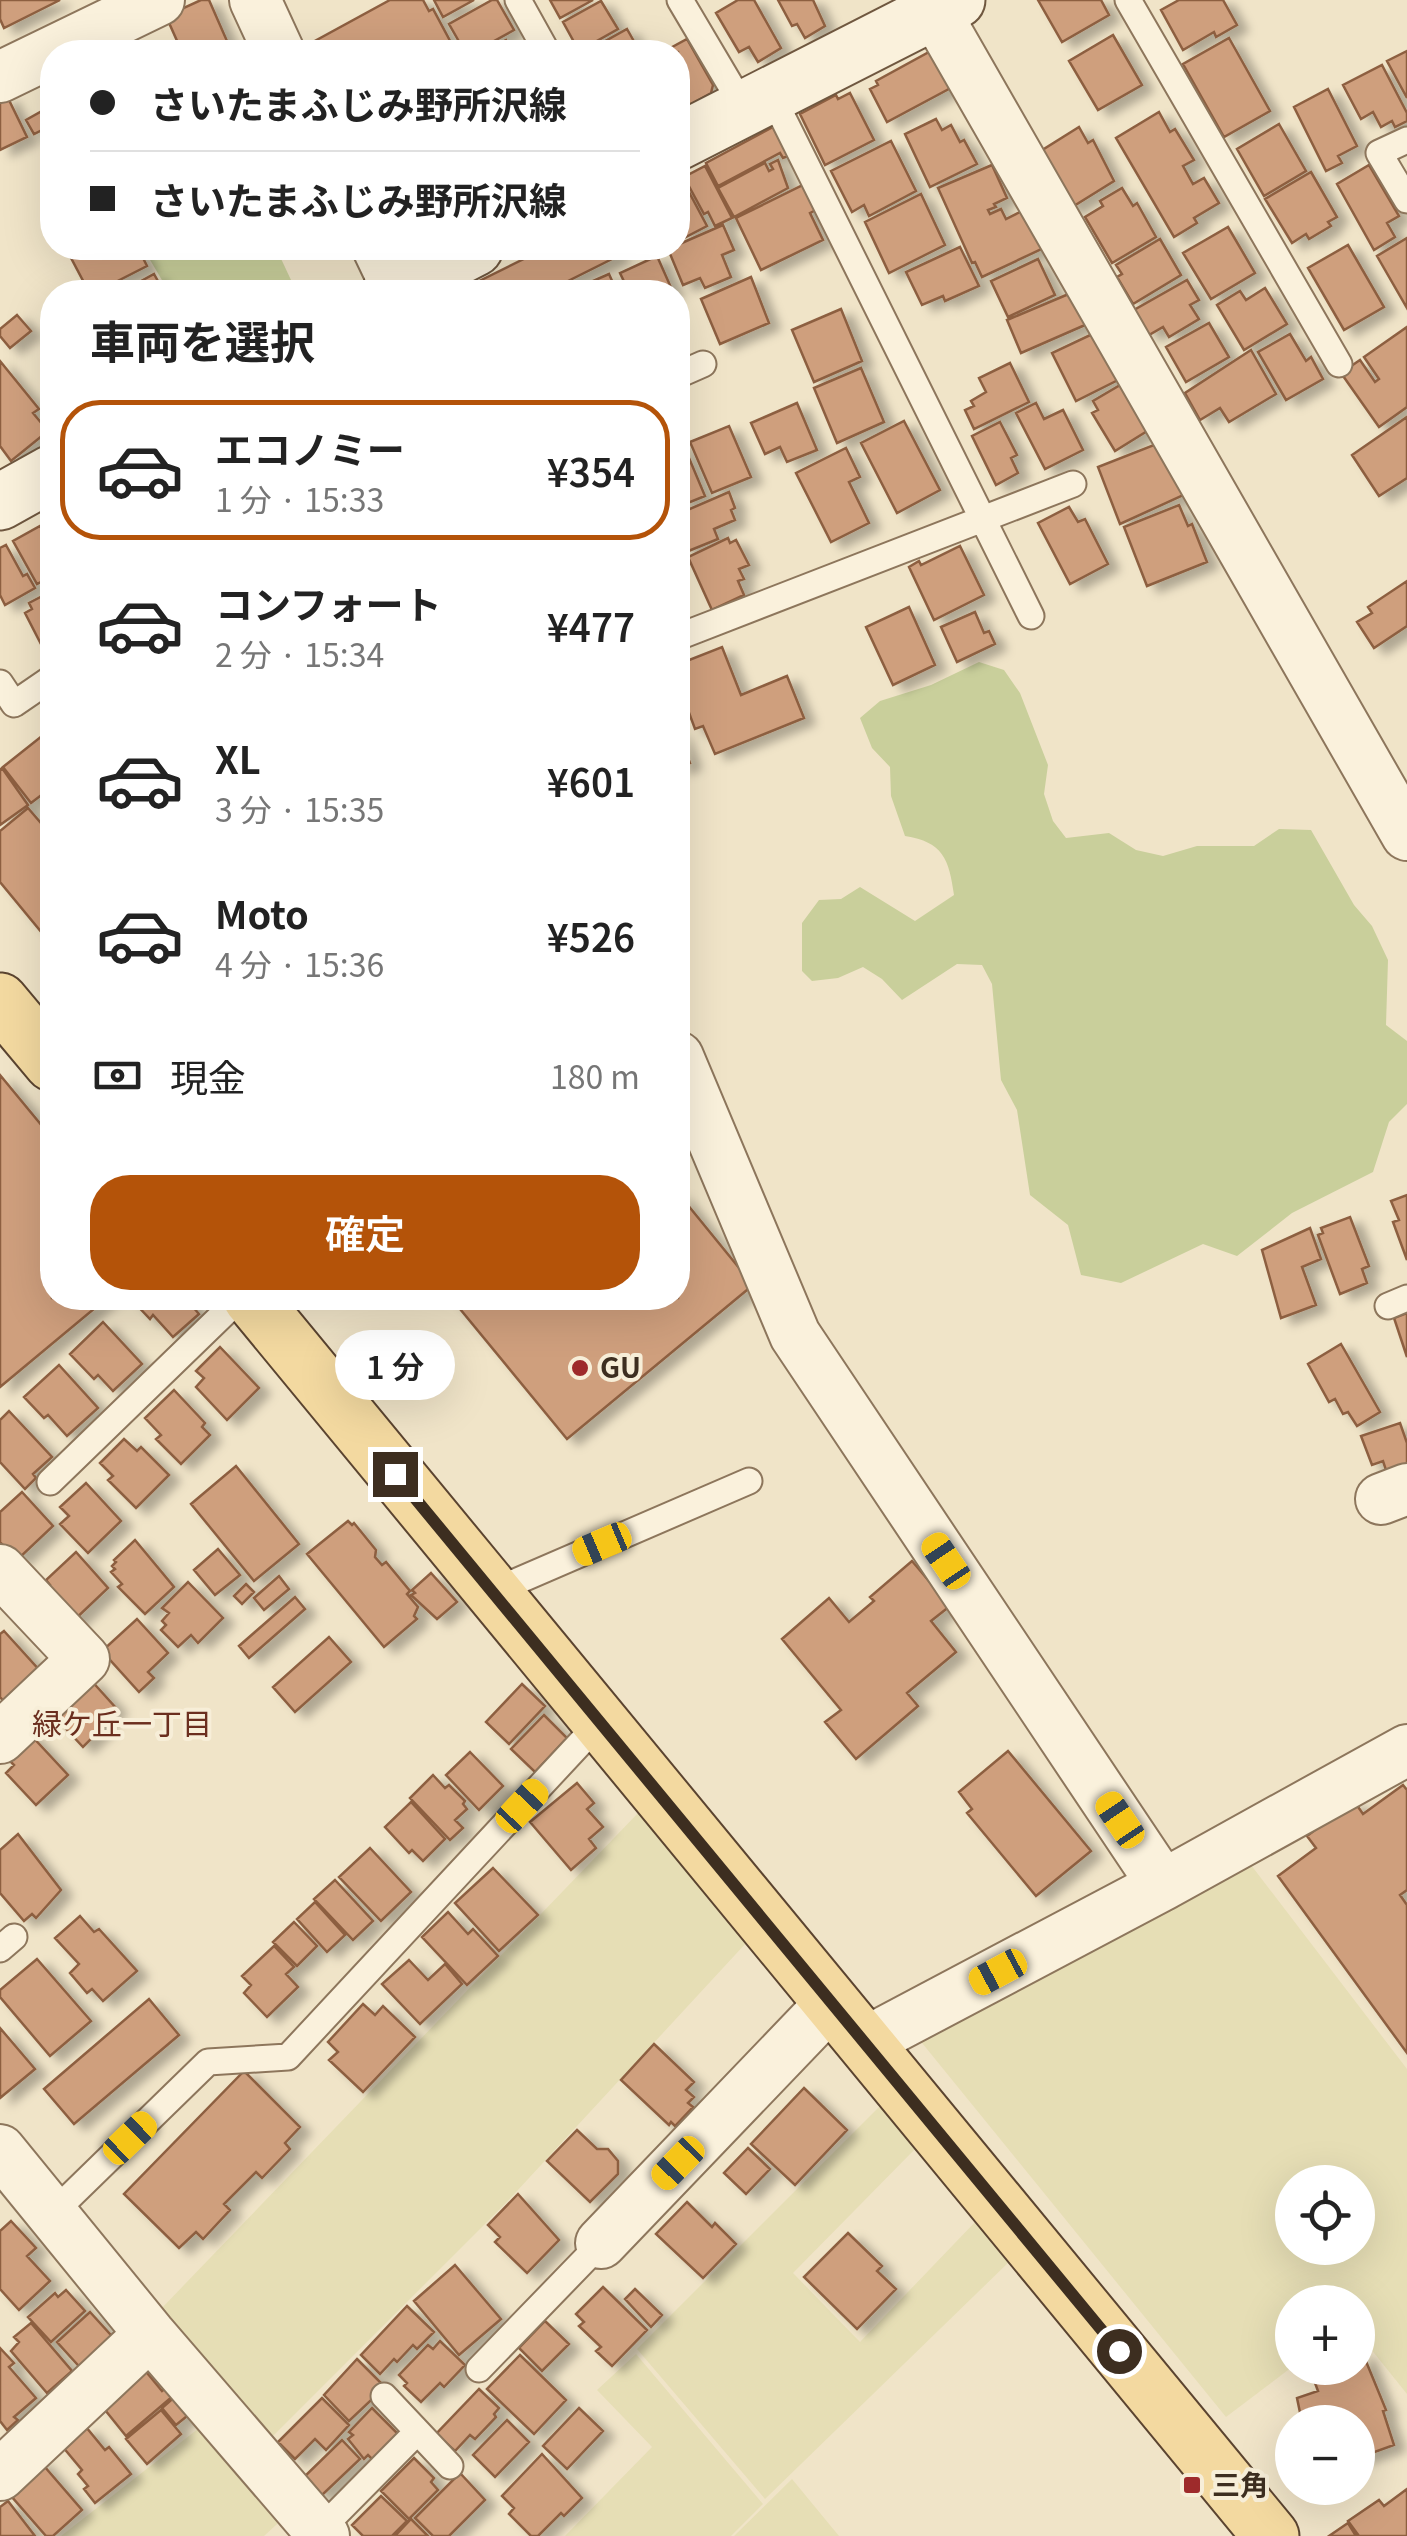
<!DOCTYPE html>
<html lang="ja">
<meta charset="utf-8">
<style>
:root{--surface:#fff;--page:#f2f2f2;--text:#222;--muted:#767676;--line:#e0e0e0;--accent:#b45309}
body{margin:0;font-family:Georgia,"Noto Sans JP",serif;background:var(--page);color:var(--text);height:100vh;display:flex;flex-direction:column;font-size:38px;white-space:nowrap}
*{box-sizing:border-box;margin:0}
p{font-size:32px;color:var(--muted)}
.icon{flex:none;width:55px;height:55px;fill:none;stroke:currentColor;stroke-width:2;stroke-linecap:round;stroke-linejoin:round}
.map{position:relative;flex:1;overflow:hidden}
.drawer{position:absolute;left:40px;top:280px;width:650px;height:1030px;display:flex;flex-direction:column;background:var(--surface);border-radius:40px;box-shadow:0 10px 40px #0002}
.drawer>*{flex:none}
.guide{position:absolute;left:40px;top:40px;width:650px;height:220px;border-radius:40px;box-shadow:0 10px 40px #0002;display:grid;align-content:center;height:220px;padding:0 50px;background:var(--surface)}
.fabs{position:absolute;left:1275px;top:2165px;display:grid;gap:20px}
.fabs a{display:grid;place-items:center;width:100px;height:100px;border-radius:50%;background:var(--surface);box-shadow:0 10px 40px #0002;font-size:50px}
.end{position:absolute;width:45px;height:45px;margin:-22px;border:12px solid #3d2e20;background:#fff;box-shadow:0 0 0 5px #fff}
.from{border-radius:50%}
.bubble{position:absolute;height:70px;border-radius:35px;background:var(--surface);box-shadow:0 10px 40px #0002;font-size:32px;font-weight:600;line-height:70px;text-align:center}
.car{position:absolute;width:30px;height:60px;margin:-30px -15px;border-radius:12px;box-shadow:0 0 8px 2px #0007;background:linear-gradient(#f5c518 24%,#345 0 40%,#f5c518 0 76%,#345 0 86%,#f5c518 0)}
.guide b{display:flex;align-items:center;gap:35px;height:95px;font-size:38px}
.guide b+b{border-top:2px solid var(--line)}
.guide i{width:25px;height:25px;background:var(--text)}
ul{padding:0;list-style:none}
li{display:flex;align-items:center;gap:30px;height:140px;margin:0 20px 15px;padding:0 30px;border:5px solid transparent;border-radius:40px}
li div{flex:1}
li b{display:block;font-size:38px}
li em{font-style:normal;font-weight:600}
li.on{border-color:var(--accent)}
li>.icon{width:90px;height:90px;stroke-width:1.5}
h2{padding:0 50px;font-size:45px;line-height:120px}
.pay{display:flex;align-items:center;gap:25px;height:110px;padding:0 50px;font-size:38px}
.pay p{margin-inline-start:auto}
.button{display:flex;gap:20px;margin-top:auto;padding:20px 50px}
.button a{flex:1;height:115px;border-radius:40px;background:var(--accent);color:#fff;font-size:40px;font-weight:600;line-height:115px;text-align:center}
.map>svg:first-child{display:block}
.farmland{fill:#e6deb5;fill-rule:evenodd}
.green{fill:#c9cf9b}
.building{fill:#cf9f7d;stroke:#8d5f41;stroke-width:2.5;filter:url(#shadow)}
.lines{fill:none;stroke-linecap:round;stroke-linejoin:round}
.lane-casing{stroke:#8d765c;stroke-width:29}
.street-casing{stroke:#8d765c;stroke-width:54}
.secondary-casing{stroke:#6f573f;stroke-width:59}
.primary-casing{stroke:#5b4430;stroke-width:59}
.lane{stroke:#faf1dc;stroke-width:25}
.street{stroke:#faf1dc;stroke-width:50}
.secondary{stroke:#faf1dc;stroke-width:55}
.primary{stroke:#f3d9a0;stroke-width:55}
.route{stroke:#3d2e20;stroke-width:12}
.poi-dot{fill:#9e2a2b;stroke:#f7eed8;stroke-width:4}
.labels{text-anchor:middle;stroke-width:8;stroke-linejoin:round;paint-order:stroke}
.poi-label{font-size:28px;font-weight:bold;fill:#3d2e20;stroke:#f7eed8;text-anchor:start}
.neighbourhood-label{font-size:30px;fill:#6b2e1e;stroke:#f7eed8}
</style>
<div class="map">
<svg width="1407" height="2536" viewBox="0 0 1407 2536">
<defs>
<filter id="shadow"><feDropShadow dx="11" dy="6" stdDeviation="5" flood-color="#0004"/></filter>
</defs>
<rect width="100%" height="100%" fill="#f0e4c8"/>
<path class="farmland" d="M639,1812l108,130 -242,262 -238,238 -108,-131z
M1251,1865l156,204v325l-49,-61v-31h-66v65l-66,50 -308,-379zM1292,2182h66v66h-66z
M881,2105l35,43 -123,125 67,69 117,-122 34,40 -246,239 -128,-150z
M636,2354l127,150 -32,32h-166l87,-89 -55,-57z
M208,2421l79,94 -23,21h-203z
M792,2479l47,57h-106h1z"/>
<path class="green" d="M143,248h133l15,32 -23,12h-99z
M979,662l25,8 16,23 28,72 -4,29 9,27 13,17 43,-5 27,17 27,6 34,-10h57l25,-17 32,1 43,75 18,21 16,34 -2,65 21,16v63l-18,18 -16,50 -81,41 -55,43 -34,-12 -82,39 -40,-8 -13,-50 -38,-30 -13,-85 -16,-30 -9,-96 -10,-19 -25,-1 -55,36 -20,-21 -19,-12 -25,11 -26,3 -10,-10v-48l17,-23 22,-1 19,-12 55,34 39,-26c-5,-36 -11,-53 -49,-59l-14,-40 -1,-29 -18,-19 -12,-30 20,-17 51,-16z"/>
<path class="building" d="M0,0h60l-56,28 -4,-9z
M201,0h8l18,41 -25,11h-20l-16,-36z
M390,0h33l6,11 4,-2 23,43h-152l-2,-4z
M434,0h40l-31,17z
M492,0h5l17,30 -40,22h-9l-16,-28z
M550,0h43l-33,18z
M738,0h16l27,48 -23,14 -9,-15 -10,5 -23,-39z
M778,0h35l12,26 -20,12 -8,-14 -5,2z
M1038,0h63l8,15 -47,27z
M1179,0h44l14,25 -21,12 -2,-5 -31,18 -22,-40z
M601,1l17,28 -39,22 -16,-29z
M627,29l13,23h-47l-2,-3z
M1113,35l29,50 -44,25 -29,-49z
M1229,38l41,73 -46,26 -41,-73z
M687,39l26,46 -2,8 -30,17 -3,-5v-53h-15z
M506,40l6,12h-28z
M940,46l20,37 -73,39 -17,-33 8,-4 -2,-4z
M1407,51v47l-20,-37z
M1382,65l25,48v8l-12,6 -3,-6 -11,6 -8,-15 -12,7 -18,-34z
M1328,89l29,57 -19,10 4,7 -16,8 -32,-64z
M850,93l24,47 -49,25 -25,-51 36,-19 2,4z
M7,96l20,41 -27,13v-50z
M42,111l8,15 -16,8 -8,-14z
M1159,112l11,20 5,-3 19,31 -11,6 10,18 11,-6 15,25 -25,15 3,5 -23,14 -58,-99z
M936,119l6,11 9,-5 9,17 4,-2 13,24 -47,23 -25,-53z
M1279,124l27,47 -42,25 -27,-47z
M773,127l15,29 -5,2 -3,-5 -62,33 -12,-23z
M1079,127l9,16 5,-3 21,41 -45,28 -33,-55z
M891,141l25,50 -47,25 -5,-11 -12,7 -21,-41z
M778,160l10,28 -54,29 -16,-29 47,-25 4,8 4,-2 -3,-5z
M992,165l15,33 -13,6 2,3 -8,3 2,4 11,-5 5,10 22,-11 18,39 -64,30 -7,-15 -3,1 -34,-75z
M1369,165l30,51 -12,7 8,14 -21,13 -37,-66z
M705,166l27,52 -17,8 -7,-14 -4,2 -20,-37z
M1311,172l26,45 -9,5 3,4 -22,13 -3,-5 -14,9 -27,-44z
M681,177l26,49 -25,13 -4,-8v-51z
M803,185l13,25 -6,3 13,27 -62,30 -25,-52z
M1122,188l11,18 4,-3 19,34 -44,26 -27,-46 18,-11 -3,-5z
M921,194l24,51 -56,28 -24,-51z
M723,225l11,25 -12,5 9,22 -26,11 -5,-10 -17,7 -15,-36z
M1228,227l27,46 -44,26 -28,-46z
M1407,238v70l-30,-52z
M1160,239l21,36 -48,29 -16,-27 5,-3 -6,-9z
M1348,245l36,62 -40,23 -36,-62z
M960,247l19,39 -34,15 -2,-5 -21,9 -16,-33z
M86,248h52l9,18 -51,26h-7l-19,-36z
M546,248h68l4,8 -72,36h-89z
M657,256l16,36h-44l-9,-19z
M1038,259l17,36 -47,22 -17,-36z
M154,274l10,18h-43z
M609,274l8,18h-44l-1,-2z
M751,277l18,46 -49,21 -19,-45z
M1187,280l12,20 -9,5 9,14 -30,18 -6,-10 -14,8 -15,-25z
M1265,288l22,36 -43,26 -27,-45 23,-14 6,9z
M1071,293l14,32 -64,28 -14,-33z
M841,309l21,52 -48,21 -22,-52z
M17,315l14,16 -21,17 -10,-12v-7z
M1209,323l20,34 -43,25 -20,-35z
M1407,327v80l-28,20 -38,-54 19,-13 15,22 4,-3 -15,-22z
M1103,329l23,47 -50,25 -24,-48z
M1290,334l16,27 5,-4 12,22 -37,21 -28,-48z
M1251,350l25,44 -47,28 -9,-14 -20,12 -15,-27z
M0,361l39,48 -6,4 15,18 -37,30 -11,-15z
M1010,363l19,39 -55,27 -9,-19 9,-4 -3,-5 15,-9 -7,-14z
M861,368l23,54 -47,21 -23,-55z
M1127,381l25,47 -37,23 -23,-38 6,-3 -5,-9z
M797,403l20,47 -30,12 -7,-15 -15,7 -14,-31z
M1036,403l8,16 19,-9 20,40 -38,19 -29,-56z
M1407,417v61l-28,18 -27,-41z
M904,421l36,69 -43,23 -36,-70z
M1000,422l17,33 -6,3 7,15 -22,12 -24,-49z
M729,426l22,51 -39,16 -22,-51z
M681,439l24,57 -27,11v-67z
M1164,441l24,52 -68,31 -22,-57z
M846,448l14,29 -11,5 20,41 -38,19 -35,-69z
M729,492l6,16 -4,2 4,10 -21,9 4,10 -32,13 -8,-21v-17z
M1179,505l9,21 4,-2 15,38 -60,24 -23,-59z
M1069,507l9,15 7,-3 23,45 -38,20 -32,-61z
M40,526l12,22v28l-15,8 -24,-43z
M728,538l2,5 6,-3 13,25 -10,4 5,10 -6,2 6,14 -32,15 -24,-53z
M6,545l17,31 4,-2 8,14 -30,17 -5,-10v-47z
M960,546l24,49 -50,25 -25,-53 10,-6 2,4z
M1407,581v45l-33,22 -17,-26 15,-9 -4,-6z
M52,591v58l-7,3 -20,-39 7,-4 -3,-6z
M909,607l26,58 -42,20 -27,-58z
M975,612l9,21 5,-2 6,13 -38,18 -16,-35z
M722,647l19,48 46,-19 17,42 -89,36 -12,-28 -8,3 -17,-46 8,-3 -7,-16z
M52,728v59l-21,16 -28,-36z
M678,731l12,32 -12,5z
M2,768l26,37 -28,20v-55z
M28,808l24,28v109l-52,-63v-51z
M0,1075l52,63v160h55l-107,89z
M678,1193l75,92 -186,154 -116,-141h227z
M1407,1195v65l-14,-38 6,-2 -8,-19z
M1350,1217l19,49 -7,3 5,14 -27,11 -22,-59 5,-2 -2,-5z
M1310,1228l11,31 -19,8 14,38 -35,13 -19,-68z
M191,1298l-3,3 11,13 -26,23 -20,-22 -3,4 -19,-20z
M1407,1313v44l-13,-39z
M103,1322l39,42 -29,27 -15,-16 -4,4 -24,-25z
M1341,1344l39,68 -23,14 -9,-14 -5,2 -8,-15 -6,3 -21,-38z
M220,1347l39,41 -32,32 -31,-33 8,-9 -8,-7z
M59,1365l39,43 -31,28 -19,-21 -4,3 -20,-21z
M174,1390l31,33 -3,4 8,8 -29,29 -25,-25 5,-4 -16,-17z
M9,1411l43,46 -19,17 3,4 -11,11 -25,-27v-42z
M1400,1423l7,20v33l-17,6 -7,-21 -11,4 -11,-29z
M124,1439l13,12 4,-4 28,28 -33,33 -28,-28 5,-4 -13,-13z
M236,1466l63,78 -45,37 -63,-77z
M86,1483l35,38 -33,32 -28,-29 9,-8 -9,-9z
M22,1492l31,34 -36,34 -17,-18v-30z
M348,1521l4,4 2,-2 22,27 -1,7 7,8 4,-3 24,29 -3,3 11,13 -4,9 3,3 -33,28 -77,-93z
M135,1540l39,47 -29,27 -27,-27 4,-3 -11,-12 4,-3 -3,-3 4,-4 -2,-2z
M218,1549l22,26 -25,20 -21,-25z
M76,1552l32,36 -38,36 -25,-34 5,-5 -4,-5z
M912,1561l38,45 -19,15 25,31 -49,41 11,13 -62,53 -31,-37 16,-12 -59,-71 47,-41 20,24 25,-21 -4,-4z
M431,1573l26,29 -20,17 -26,-24 4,-2 -3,-3z
M279,1576l10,13 -25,21 -10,-12z
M188,1582l35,36 -25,25 -7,-8 -13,12 -17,-17 5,-5 -4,-4 7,-8 -7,-5z
M246,1584l8,8 -12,12 -8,-8z
M295,1597l10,12 -56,49 -10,-12z
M137,1619l31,34 -20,19 6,6 -15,14 -37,-41z
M4,1631l38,42 -35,32 -7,-8v-63z
M329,1637l22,25 -56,50 -22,-25z
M89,1678l27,30 -16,15 3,4 -20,20 -28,-30z
M522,1684l23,22 -36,38 -23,-22z
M544,1715l23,23 -32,34 -24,-23z
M28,1732l40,43 -32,30 -30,-32 8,-8 -10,-10z
M1008,1751l83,100 -55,45 -69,-83 5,-4 -13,-17z
M470,1752l33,34 -24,24 -33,-35z
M433,1775l12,13 4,-3 16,16 -2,3 4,5 -12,11 8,8 -13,12 -40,-42z
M577,1783l17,20 -7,6 16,18 -14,12 7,9 -25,22 -41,-48z
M1403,1785l4,5v100l-7,5 7,10v148l-129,-177 38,-28 -9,-12 47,-35 9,13z
M411,1802l34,37 -22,22 -11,-11 -3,3 -24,-26z
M18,1834l43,56 -25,28 -4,-4 -8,7 -24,-28v-43z
M370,1848l41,44 -30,29 -42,-44z
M493,1868l45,47 -39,36 -44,-48z
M335,1880l38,41 -20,19 -39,-41z
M315,1902l30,33 -18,17 -30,-33z
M448,1912l20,22 5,-5 25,27 -31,29 -45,-48z
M80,1916l14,16 5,-3 38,42 -34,30 -11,-12 -5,4 -17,-20 9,-9 -24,-26z
M294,1922l23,24 -20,20 -24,-24z
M274,1946l20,21 -8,7 12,13 -31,30 -23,-24 7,-8 -9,-9z
M37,1959l54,62 -41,35 -50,-59v-7z
M409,1960l19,20 17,-16 17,20 -42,40 -38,-40z
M149,1999l30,36 -105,89 -30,-35z
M363,2004l12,11 8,-9 32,31 -52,55 -34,-32 9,-8 -10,-10z
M0,2028l35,41 -35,29z
M654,2044l40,38 -8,8 8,7 -6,6 5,4 -18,19 -4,-4 -2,3 -48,-45z
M244,2071l56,56 -15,16 5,6 -28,29 -6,-6 -32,32 6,6 -27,29 -7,-7 -17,16 -55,-54z
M804,2088l43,42 -52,55 -44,-41z
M577,2130l20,19h11l10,12v13l-28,28 -43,-41z
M748,2148l22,21 -24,25 -22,-21z
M518,2194l41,46 -32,33 -32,-31 5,-5 -12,-12z
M687,2202l25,25 3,-4 21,21 -33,34 -47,-44z
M11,2221l25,27 -9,8 23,25 -31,29 -19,-21v-58z
M848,2233l34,33 -5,5 19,18 -39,40 -53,-52z
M455,2265l46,54 -42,36 -45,-54z
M603,2287l44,43 -35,36 -16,-15 5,-4 -22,-21 5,-4 -8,-8z
M635,2289l27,26 -11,12 -26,-28z
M66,2290l19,21 -34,31 -23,-25 27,-24 3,4z
M407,2306l27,26 -17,17 -4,-4 -16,17 -3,-3 -14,15 -19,-19z
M90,2312l29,32 -33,30 -29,-32z
M545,2321l24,23 -27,27 -23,-23z
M31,2323l41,48 -25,22 -36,-42 8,-9 -5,-5z
M440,2341l25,24 -21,22 -4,-4 -19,19 -17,-16 3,-3 -8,-8 29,-30 5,4z
M0,2348l14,15 -5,4 27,31 -22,19 4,3 -11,10 -7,-9z
M1363,2354l23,56 -3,1 11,34 -36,13v-36h-56l-5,-24 21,-7 -7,-19 13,-4h34v-12z
M520,2355l46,45 -32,34 -47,-45z
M357,2359l28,28 -36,34 -25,-26z
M143,2368l19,23 5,-4 6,9 -47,40 -25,-31z
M479,2389l20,19 -5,6 2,3 -21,22 -5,-4 -15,16 -19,-17z
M178,2394l14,18 -16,13 -14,-17z
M322,2398l27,27 -23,25 -11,-11 -20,20 -17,-17z
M372,2408l26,26 -25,26 -5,-5 -4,4 -16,-20 5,-4 -4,-3z
M579,2408l24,23 -36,38 -24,-23z
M161,2410l20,24 -34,30 -21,-25z
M507,2420l22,22 -34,35 -22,-22z
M86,2427l19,23 4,-3 22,27 -36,29 -11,-14 4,-3 -10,-12 4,-4 -20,-24z
M342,2440l18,19 -39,37 -18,-18z
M542,2454l40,44 -18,18 -3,-3 -23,23h-7l-22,-22 5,-6 -12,-12z
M414,2458l20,20 -3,4 7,8 -29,29 -28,-28z
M38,2459l44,51 -29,26h-7l-41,-47z
M460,2473l25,27 -36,36h-16l-18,-18z
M1407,2489v47h-48l-11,-15 31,-21 5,6z
M381,2496l26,25 -15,15h-29l-11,-11z
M8,2501l27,35h-35v-29z
M411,2519l17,17h-33z
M1348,2523l8,13h-27z"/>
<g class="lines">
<defs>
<path id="lane" d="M518,0l29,52
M680,0l64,108
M1128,0l211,364
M771,94l260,522
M1407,140l-28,13 28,47
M678,375l25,-11
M678,637l395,-153
M0,683l14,21 38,-26
M1388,1306l19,-8
M50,1482l190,-184
M492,1592l257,-111
M0,1949l14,-12
M52,2214l156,-152 80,-5 311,-334
M479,2369l122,-126
M384,2396l66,70
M319,2531l98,-99"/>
<path id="street" d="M255,0l24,52
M928,0l479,835
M0,77l159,-77
M378,248l21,44
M678,1057l117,278 368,550
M1381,1499l26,-10
M0,1570l84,89 -84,79
M866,2042l297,-157 244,-135
M0,2150l150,184 174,202
M601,2243l231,-241
M0,2475l150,-141"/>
<path id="secondary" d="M678,142l279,-142
M390,292l85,-44
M0,502l52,-29"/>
<path id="primary" d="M0,1001l52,62
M251,1298l1020,1238"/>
</defs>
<use href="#lane" class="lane-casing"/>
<use href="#street" class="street-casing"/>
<use href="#secondary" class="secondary-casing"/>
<use href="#primary" class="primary-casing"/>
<use href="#lane" class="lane"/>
<use href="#street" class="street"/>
<use href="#secondary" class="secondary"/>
<use href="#primary" class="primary"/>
</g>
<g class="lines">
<path class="route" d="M395,1474l724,877"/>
</g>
<g class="poi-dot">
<circle cx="580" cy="1368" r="10"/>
<rect x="1182" y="2475" width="20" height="20" rx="5"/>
</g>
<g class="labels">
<g class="poi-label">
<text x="600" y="1378">GU</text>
<text x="1212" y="2495">三角</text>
</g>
<g class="neighbourhood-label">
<text x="122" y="1735">緑ケ丘一丁目</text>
</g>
</g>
</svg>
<div class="fabs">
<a><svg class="icon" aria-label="locate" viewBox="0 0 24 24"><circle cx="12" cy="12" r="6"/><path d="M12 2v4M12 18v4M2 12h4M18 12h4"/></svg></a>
<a>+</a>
<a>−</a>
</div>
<i class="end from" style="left:1119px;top:2351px"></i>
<i class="end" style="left:395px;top:1474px"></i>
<div class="bubble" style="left:335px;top:1330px;width:120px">1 分</div>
<i class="car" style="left:602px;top:1544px;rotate:247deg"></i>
<i class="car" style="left:946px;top:1561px;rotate:326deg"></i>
<i class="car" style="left:522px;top:1806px;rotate:43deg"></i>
<i class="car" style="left:1120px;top:1820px;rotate:326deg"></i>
<i class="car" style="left:998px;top:1972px;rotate:242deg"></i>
<i class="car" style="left:130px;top:2138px;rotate:46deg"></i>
<i class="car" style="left:678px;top:2163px;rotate:224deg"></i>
<div class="guide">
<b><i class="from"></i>さいたまふじみ野所沢線</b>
<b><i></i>さいたまふじみ野所沢線</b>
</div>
<section class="drawer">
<h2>車両を選択</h2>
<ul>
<li class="on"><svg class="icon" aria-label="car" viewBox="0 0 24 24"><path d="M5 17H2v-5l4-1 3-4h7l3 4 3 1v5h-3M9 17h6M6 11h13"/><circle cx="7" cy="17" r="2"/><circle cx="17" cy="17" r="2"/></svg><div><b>エコノミー</b><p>1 分 · 15:33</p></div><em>¥354</em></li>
<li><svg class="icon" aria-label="car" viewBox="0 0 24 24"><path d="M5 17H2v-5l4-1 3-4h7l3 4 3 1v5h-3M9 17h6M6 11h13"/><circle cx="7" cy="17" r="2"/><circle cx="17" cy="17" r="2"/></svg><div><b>コンフォート</b><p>2 分 · 15:34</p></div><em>¥477</em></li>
<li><svg class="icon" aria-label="car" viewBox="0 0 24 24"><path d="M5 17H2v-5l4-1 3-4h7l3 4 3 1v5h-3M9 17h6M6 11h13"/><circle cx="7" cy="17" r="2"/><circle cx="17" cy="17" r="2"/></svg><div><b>XL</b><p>3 分 · 15:35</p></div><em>¥601</em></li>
<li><svg class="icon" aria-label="car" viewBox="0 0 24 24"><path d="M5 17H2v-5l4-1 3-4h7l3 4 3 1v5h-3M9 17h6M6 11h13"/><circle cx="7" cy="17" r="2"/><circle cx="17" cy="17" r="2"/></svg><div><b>Moto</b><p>4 分 · 15:36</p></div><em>¥526</em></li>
</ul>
<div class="pay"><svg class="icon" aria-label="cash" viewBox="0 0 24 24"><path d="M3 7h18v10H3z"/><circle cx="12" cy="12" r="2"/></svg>現金<p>180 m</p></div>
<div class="button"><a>確定</a></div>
</section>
</div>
